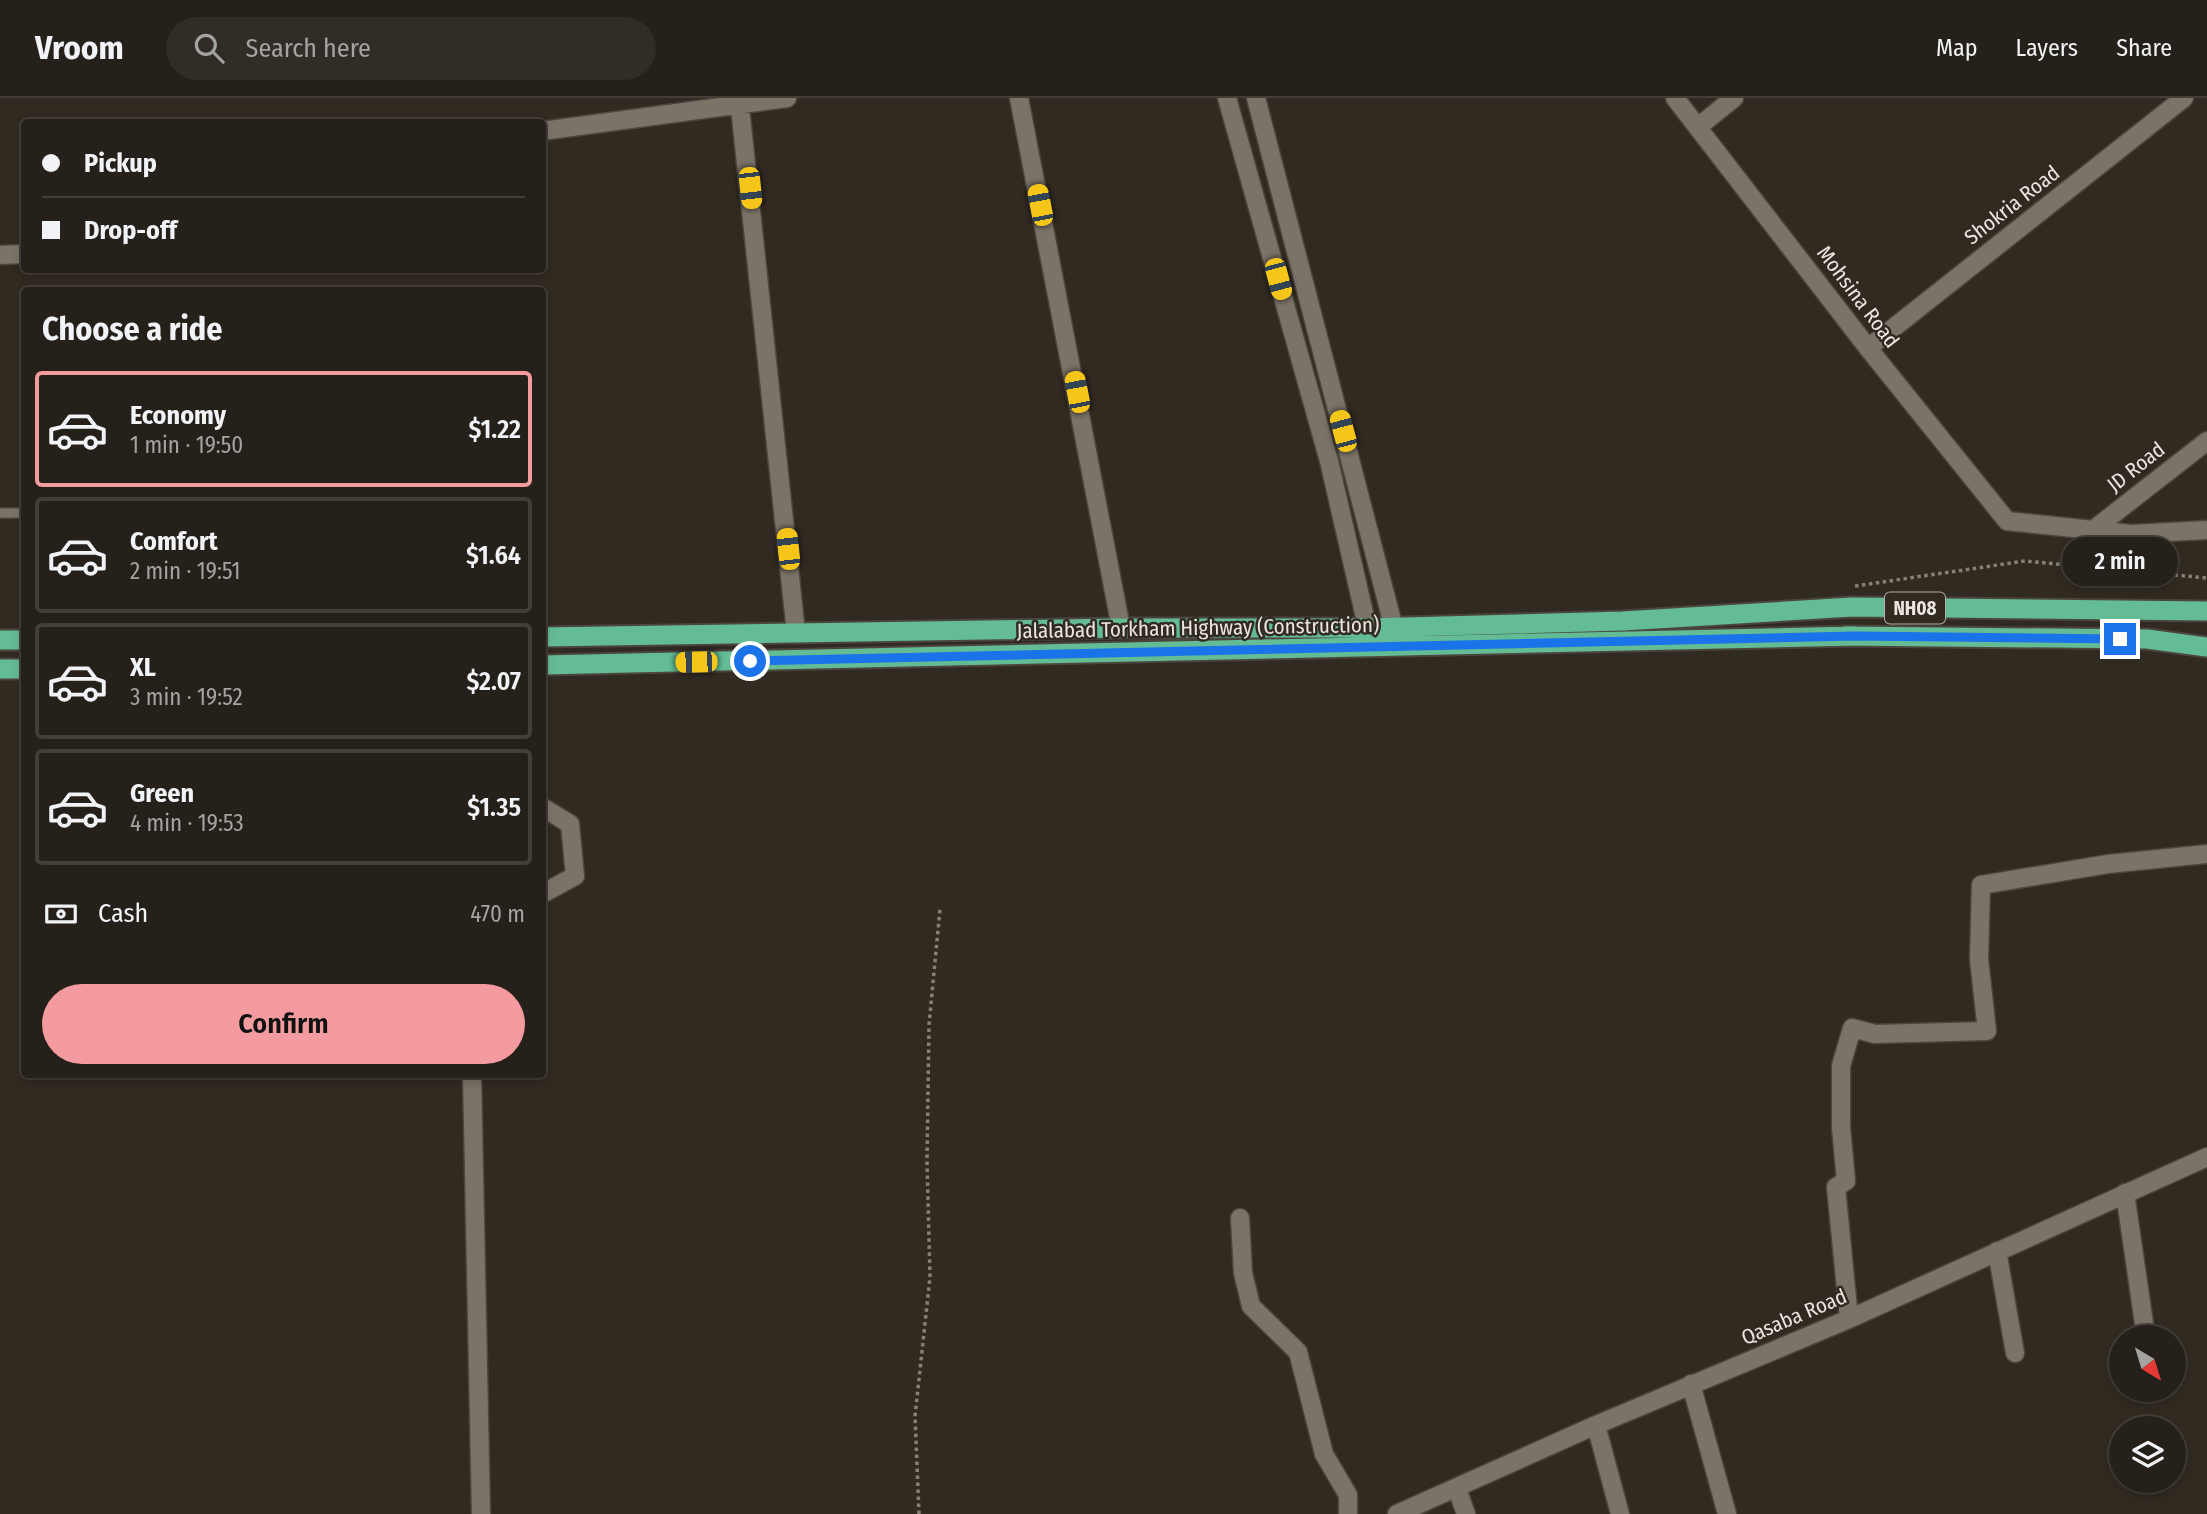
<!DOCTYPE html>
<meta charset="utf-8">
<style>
:root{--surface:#252019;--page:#312d26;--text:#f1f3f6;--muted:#a3a3a2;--line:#423e38;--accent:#f49b9f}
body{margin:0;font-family:"Fira Sans Condensed",sans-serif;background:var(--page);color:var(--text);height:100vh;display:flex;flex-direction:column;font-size:26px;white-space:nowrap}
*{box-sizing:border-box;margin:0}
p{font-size:23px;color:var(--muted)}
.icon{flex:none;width:38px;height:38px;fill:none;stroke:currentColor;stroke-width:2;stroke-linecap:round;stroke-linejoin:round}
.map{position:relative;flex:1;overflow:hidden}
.panel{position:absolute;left:21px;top:189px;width:525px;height:791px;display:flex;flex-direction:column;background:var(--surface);border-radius:7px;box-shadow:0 4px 10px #0003,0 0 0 2px var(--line)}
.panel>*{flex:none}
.hud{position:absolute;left:21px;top:21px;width:525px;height:154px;border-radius:7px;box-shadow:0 4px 10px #0003,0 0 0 2px var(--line);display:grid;align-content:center;height:154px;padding:0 21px;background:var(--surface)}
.needle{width:46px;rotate:142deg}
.tools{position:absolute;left:2109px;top:1227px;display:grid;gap:14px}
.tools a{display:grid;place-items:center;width:77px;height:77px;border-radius:50%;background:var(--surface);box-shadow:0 4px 10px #0003,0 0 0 2px var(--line);font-size:35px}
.end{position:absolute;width:32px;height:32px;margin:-16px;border:9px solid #1a73e8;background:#fff;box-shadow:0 0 0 4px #fff}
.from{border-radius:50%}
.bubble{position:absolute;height:49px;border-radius:24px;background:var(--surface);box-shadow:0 4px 10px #0003,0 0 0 2px var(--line);font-size:23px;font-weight:600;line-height:49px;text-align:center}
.car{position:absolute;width:21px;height:42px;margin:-21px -10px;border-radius:9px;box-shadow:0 0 5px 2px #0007;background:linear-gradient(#f5c518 24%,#345 0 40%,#f5c518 0 76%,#345 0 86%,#f5c518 0)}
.hud b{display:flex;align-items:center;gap:24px;height:66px;font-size:26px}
.hud b+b{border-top:2px solid var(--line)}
.hud i{width:18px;height:18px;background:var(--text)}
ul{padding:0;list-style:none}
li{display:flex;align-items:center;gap:21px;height:116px;margin:0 14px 10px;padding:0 7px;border:4px solid var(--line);border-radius:7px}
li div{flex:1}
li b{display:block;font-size:26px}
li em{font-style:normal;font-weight:600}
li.selected{border-color:var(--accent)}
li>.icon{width:63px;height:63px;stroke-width:1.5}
h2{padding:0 21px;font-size:32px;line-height:84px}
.pay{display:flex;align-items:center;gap:18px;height:77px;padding:0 21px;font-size:26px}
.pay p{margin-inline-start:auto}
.action{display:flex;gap:14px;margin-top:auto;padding:14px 21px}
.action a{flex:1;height:80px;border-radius:42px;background:var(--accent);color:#111;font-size:28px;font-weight:600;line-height:80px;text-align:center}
header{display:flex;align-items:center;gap:42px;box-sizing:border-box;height:98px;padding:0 35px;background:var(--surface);border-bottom:2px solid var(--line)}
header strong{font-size:33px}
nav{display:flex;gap:38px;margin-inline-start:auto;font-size:24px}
.search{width:490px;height:63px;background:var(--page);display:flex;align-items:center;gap:18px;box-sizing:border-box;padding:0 24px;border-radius:38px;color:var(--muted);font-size:26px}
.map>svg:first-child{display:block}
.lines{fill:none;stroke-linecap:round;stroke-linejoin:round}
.service-casing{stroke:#4b453d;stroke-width:12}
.minor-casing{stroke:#4b453d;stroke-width:21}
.trunk-casing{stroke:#4b453d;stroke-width:23}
.path{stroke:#868079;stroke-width:3.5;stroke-dasharray:3.5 3.5;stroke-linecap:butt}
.service{stroke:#7b7368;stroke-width:9}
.minor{stroke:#7b7368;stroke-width:18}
.trunk{stroke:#63bc94;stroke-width:19}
.route{stroke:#1a73e8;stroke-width:9}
.labels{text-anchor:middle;stroke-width:5;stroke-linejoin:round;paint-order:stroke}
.shield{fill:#312a21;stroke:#b2ada6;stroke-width:2}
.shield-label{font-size:19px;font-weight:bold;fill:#eae5df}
.street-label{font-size:21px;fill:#eae5df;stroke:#312a21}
</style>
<header>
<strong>Vroom</strong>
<div class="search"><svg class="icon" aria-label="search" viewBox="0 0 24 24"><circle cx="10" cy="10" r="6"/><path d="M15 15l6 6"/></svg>Search here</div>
<nav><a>Map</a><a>Layers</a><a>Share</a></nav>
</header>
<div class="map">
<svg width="2207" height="1416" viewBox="0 0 2207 1416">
<rect width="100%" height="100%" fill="#312a21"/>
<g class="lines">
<defs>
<path id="service" d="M0,415h24"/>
<path id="minor" d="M739,0l57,535
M1019,0l102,530
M1227,0l102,363 41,178
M1256,0l141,542
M1675,0l193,250 139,173 124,13 76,-4
M1698,29l36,-29
M542,33l245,-33
M0,157l24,-1
M1868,250l316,-250
M2093,432l114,-89
M542,709l28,17 5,52 -33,18
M472,976l9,440
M2125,1095l21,144
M1240,1120l3,55 8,33 47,46 26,102 24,41v19
M1997,1153l18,102
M1849,1221l-13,-132 10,-6 -5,-54v-61l11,-38 23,6 112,-3 -8,-72 2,-74 127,-21 99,-10
M1691,1286l36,130
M2153,1292h1
M1596,1327l24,89
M1457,1391l9,25
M1397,1416l199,-89 253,-106 358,-162"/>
<path id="trunk" d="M1844,538l303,3 60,8
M542,539l579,-9h247l255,-7 229,-14 355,4
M0,542h24
M542,567l1313,-29
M0,571h24"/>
</defs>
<use href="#service" class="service-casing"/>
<use href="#minor" class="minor-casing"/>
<use href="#trunk" class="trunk-casing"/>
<path class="path" d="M1855,488l170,-25 182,17
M919,1416l-4,-98 15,-139 -3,-116 2,-136 11,-116"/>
<use href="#service" class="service"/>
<use href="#minor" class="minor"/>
<use href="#trunk" class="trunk"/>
</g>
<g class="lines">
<path class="route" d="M750,563l1105,-25 265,3"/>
</g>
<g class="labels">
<rect class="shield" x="1885" y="494.5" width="60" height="31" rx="5"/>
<g class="shield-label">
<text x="1915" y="517">NH08</text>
</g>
<g class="street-label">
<text transform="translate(2012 107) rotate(-38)" y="7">Shokria Road</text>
<text transform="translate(1858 199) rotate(53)" y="7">Mohsina Road</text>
<text transform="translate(2136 369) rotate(-38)" y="7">JD Road</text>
<text transform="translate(1198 530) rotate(-1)" y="7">Jalalabad Torkham Highway (Construction)</text>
<text transform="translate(1794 1219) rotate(-23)" y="7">Qasaba Road</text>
</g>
</g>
</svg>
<div class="tools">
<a><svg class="needle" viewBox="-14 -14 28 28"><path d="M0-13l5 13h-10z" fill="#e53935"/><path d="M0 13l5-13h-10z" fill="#a3a3a2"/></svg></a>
<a><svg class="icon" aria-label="layers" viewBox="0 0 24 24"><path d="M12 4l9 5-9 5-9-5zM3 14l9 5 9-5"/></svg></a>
</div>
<i class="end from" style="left:750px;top:563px"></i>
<i class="end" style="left:2120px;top:541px"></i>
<div class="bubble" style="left:2062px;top:439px;width:116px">2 min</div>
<i class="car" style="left:750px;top:90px;rotate:174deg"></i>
<i class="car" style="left:1040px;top:107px;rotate:349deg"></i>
<i class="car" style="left:1278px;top:181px;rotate:165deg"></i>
<i class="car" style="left:1077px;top:294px;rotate:349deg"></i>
<i class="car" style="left:1343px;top:333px;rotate:345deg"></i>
<i class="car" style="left:788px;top:451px;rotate:354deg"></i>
<i class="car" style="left:696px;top:564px;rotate:269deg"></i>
<div class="hud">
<b><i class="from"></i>Pickup</b>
<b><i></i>Drop-off</b>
</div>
<section class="panel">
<h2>Choose a ride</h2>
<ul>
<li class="selected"><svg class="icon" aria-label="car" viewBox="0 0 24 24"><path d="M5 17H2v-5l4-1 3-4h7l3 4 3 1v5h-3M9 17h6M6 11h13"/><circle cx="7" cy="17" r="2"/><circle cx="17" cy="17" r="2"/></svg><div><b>Economy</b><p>1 min · 19:50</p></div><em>$1.22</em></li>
<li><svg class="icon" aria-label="car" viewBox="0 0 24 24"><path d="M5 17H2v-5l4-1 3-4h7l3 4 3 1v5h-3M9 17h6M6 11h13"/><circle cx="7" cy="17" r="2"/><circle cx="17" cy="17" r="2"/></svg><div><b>Comfort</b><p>2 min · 19:51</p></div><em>$1.64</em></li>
<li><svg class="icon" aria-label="car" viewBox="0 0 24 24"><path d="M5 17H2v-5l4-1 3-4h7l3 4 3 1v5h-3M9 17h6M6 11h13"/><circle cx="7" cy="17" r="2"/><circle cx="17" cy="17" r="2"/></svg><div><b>XL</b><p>3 min · 19:52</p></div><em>$2.07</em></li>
<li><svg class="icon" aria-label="car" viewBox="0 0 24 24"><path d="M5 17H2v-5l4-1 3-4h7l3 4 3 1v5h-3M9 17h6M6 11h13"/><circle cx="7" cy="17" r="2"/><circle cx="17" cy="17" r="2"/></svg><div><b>Green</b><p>4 min · 19:53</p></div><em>$1.35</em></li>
</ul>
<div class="pay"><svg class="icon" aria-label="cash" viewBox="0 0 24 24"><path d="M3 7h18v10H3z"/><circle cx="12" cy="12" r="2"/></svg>Cash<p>470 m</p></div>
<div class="action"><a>Confirm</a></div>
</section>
</div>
